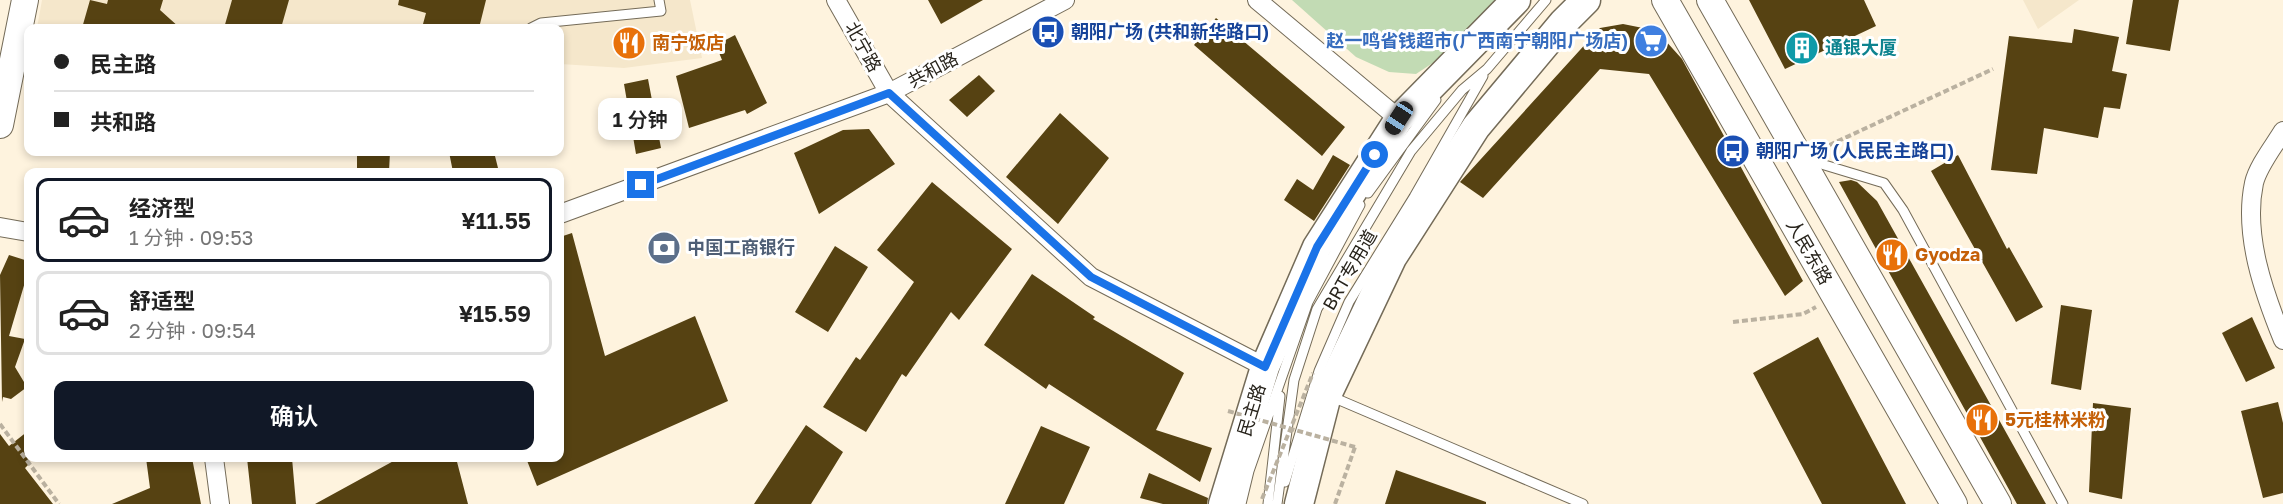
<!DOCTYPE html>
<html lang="zh">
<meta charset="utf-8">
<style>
:root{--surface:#fff;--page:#f6f6f6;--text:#222;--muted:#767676;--line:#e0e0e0;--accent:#111827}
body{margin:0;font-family:"Golos Text","Noto Sans SC",sans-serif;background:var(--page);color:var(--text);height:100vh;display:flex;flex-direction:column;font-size:22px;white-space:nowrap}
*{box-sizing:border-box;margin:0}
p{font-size:20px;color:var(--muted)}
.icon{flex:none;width:33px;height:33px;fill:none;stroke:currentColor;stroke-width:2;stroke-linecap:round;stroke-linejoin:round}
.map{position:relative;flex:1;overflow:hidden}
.sheet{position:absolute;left:24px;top:168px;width:540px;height:294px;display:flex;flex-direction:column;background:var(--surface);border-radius:12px;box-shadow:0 3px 9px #0003}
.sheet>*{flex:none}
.hud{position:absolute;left:24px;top:24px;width:540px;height:132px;border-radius:12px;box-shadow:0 3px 9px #0003;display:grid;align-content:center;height:132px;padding:0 30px;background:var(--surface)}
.end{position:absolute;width:27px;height:27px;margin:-14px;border:8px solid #1a73e8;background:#fff;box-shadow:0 0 0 3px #fff}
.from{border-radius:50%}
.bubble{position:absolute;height:42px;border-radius:12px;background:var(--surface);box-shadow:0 3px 9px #0003;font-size:20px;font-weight:600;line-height:42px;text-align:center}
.car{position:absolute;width:18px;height:36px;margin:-18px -9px;border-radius:8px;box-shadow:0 0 4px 2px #0007;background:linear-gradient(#222 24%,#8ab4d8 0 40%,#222 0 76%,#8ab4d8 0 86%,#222 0)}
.hud b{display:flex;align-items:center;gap:21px;height:57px;font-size:22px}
.hud b+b{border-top:2px solid var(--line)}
.hud i{width:15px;height:15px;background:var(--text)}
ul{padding:10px 0 0;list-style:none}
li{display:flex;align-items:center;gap:18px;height:84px;margin:0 12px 9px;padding:0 18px;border:3px solid var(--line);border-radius:12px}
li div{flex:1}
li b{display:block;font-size:22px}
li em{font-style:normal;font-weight:600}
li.on{border-color:var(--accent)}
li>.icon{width:54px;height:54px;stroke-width:1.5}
.primary-button{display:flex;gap:12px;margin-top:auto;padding:12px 30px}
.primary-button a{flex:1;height:69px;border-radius:12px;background:var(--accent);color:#fff;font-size:24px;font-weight:600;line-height:69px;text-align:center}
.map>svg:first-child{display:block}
.built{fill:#f5e7cb}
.green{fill:#c2dbb4}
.building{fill:#564212}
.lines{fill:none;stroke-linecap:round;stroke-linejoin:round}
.service-casing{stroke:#746b58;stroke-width:11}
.minor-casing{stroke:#746b58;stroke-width:20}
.secondary-casing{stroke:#746b58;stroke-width:28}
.primary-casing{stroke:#746b58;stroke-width:31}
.path{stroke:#bab1a0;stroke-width:4;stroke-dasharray:6 3;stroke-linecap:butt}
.service{stroke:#fff;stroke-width:9}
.minor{stroke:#fff;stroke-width:18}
.secondary{stroke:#fff;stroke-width:26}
.primary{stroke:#fff;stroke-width:28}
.path-bridge{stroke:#bab1a0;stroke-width:4;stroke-dasharray:6 3;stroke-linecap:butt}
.route{stroke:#1a73e8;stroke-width:8}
.labels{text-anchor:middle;stroke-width:6;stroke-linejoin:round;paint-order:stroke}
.transit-label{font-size:18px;font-weight:bold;fill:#164399;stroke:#fff;text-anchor:start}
.shop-label{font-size:18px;font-weight:bold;fill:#366cbe;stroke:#fff;text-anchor:end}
.food-label{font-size:18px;font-weight:bold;fill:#c56008;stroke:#fff;text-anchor:start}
.street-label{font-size:18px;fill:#28241c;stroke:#fff}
.culture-label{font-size:18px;font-weight:bold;fill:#0d838f;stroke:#fff;text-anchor:start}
.service-label{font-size:18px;font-weight:bold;fill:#4e5e75;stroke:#fff;text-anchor:start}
</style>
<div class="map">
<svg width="2283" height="504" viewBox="0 0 2283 504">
<rect width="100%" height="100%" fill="#fef3de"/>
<path class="built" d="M42,0h648l12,58 -78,10 -64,-4v-36h-523z
M2023,0h56l-41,29z"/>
<path class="green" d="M1292,0h213l-39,41 -50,33 -27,-2 -33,-15z"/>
<path class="building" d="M90,0l17,4 1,-4h55l-3,10 20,18h-98z
M232,0h57l-8,28h-57z
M399,0h87l-7,28h-37l-19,-4 3,-11 -28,-8z
M928,0h55l-42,24z
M1749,0h115l12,26 -91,43z
M2133,0h46l-9,51 -44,-7z
M1216,18l129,109 -23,29 -128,-111z
M1623,24l20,4 21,11 18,20 121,222 -18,15 -136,-222 -49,-5 -117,129 -23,-16 140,-154z
M2074,29l45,8 -7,34 15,3 -7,35 -16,-2 -6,31 -54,-10 -7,46 -46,-4 18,-134 63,7z
M735,35l32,68 -20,11 -2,-4 -56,18 -13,-52 46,-16 -6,-15z
M979,75l16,16 -28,26 -18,-17z
M648,79l13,69 -25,6 -12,-70z
M1060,113l49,45 -51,66 -52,-47z
M869,129l26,35 -76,50 -25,-61 49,-23z
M357,152h33l-1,20h-32z
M449,152h45l5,20h-46z
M1333,155l17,10 -36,56 -30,-21 13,-21 16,11z
M1958,155l49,94 2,-2 34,60 -27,15 -85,-151z
M1851,180l6,2 20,19 169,303h-29l-178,-322z
M932,182l80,67 -53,71 -8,-8 -45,65 -4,-3 -36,58 -43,-25 33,-50 4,3 54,-78 -37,-32z
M572,233l33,123 90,-40 33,85 -191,85 -11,-28h34v-221z
M835,246l33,21 -40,65 -33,-20z
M9,255l19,6v11l-19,64 16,3 -10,28 12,20 -16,12 -8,-2 -1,5 -2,-127z
M1032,274l63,43 -2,2 91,54 -28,57 56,18 -12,34 -151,-98 -3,5 -62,-44z
M2061,305l31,5 -11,80 -30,-6z
M2252,317l23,51 -29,14 -24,-49z
M1818,337l88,167h-84l-69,-131z
M2278,402l5,21v70l-20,5 -22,-87z
M2093,403l38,5 -9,91 -33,-7z
M806,425l37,27 -32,52h-57z
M1041,426l49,21 -26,57h-59z
M28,431v34l-3,3 28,36h-53v-70l9,12z
M146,458h46l9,46h-89l38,-16z
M247,458h45l4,46h-44z
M399,458h57l12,46h-153z
M1396,470l90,32v2h-101z
M1149,473l59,25 -1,6h-44l-23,-6z"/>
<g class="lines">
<defs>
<path id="service" d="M531,28l10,-5 120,-12 -2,-11
M1808,160l76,23 19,27 160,294
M1368,193l68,-93
M1330,396l253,108
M1285,482l34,-111 30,-69 65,-105 69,-121
M1241,504l8,-33 59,-169 52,-97
M1268,504l12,-108
M1277,504l17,-124 23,-71 94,-158 51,-61 25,-21 59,-69"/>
<path id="minor" d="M836,0l53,93 202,184 174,90
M1257,0l142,119
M2283,131c-9,15 -25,35 -29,52 -11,52 10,110 29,157
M560,214l329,-121 176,-93
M0,227l28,5
M214,458l6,46"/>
<path id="secondary" d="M1665,0l289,504
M1710,0l288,504
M0,125l25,-125"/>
<path id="primary" d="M1223,504l42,-137 52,-120 82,-128 117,-119
M1299,504l28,-109 65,-137 84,-131 87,-104 23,-23"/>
</defs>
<use href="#service" class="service-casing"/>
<use href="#minor" class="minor-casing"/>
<use href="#secondary" class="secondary-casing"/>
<use href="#primary" class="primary-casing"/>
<path class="path" d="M1821,149l172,-80
M1733,322l70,-8 13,-7
M0,424l59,80
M1335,504l20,-57"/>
<use href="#service" class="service"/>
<use href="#minor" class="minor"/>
<use href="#secondary" class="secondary"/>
<use href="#primary" class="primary"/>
<path class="path-bridge" d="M1228,411l127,36
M1262,499l51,-126"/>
</g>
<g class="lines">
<path class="route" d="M641,185l248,-92 202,184 174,90 52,-120 58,-92"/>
</g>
<defs>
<symbol id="bus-disc" viewBox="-11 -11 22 22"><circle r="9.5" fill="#1a4fb4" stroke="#fff"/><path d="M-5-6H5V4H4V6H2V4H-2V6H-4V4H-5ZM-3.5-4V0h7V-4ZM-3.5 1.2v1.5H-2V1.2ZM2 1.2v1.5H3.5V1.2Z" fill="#fff"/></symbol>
<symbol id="supermarket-disc" viewBox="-11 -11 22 22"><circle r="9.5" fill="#3f7fe0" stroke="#fff"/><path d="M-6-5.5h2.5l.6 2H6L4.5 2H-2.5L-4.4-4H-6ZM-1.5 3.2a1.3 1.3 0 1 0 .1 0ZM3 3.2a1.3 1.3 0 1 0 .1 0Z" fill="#fff"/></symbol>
<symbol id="restaurant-disc" viewBox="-11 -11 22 22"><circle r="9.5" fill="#e8710a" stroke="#fff"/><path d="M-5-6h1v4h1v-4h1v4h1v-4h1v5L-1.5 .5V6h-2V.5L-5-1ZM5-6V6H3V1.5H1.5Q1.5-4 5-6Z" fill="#fff"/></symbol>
<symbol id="building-disc" viewBox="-11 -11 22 22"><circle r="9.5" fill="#0f9aa8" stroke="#fff"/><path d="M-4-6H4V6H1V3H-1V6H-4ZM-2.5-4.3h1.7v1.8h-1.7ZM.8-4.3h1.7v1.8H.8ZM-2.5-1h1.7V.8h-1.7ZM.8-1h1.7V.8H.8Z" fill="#fff"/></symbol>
<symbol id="bank-disc" viewBox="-11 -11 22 22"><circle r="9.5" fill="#5c6f8a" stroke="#fff"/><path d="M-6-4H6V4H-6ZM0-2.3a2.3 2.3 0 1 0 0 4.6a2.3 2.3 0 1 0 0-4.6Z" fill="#fff"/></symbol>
</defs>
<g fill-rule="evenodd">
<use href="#bus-disc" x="1029" y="13" width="38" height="38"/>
<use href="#supermarket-disc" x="1632" y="22" width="38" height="38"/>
<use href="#restaurant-disc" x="610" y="24" width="38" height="38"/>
<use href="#building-disc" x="1783" y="29" width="38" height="38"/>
<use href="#bus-disc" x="1714" y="132" width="38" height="38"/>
<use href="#bank-disc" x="645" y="229" width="38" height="38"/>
<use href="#restaurant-disc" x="1873" y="236" width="38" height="38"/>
<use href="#restaurant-disc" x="1963" y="401" width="38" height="38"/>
</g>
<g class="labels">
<g class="transit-label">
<text x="1071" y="38">朝阳广场 (共和新华路口)</text>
<text x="1756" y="157">朝阳广场 (人民民主路口)</text>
</g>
<g class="shop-label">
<text x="1628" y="47">赵一鸣省钱超市(广西南宁朝阳广场店)</text>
</g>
<g class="food-label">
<text x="652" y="49">南宁饭店</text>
<text x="1915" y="261">Gyodza</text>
<text x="2005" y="426">5元桂林米粉</text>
</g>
<g class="street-label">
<text transform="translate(863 47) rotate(61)" y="6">北宁路</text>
<text transform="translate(933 70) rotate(-28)" y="6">共和路</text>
<text transform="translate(1809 252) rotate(60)" y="6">人民东路</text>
<text transform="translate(1350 270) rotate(-60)" y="6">BRT专用道</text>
<text transform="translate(1252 410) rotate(-73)" y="6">民主路</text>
</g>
<g class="culture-label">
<text x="1825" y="54">通银大厦</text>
</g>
<g class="service-label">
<text x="687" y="254">中国工商银行</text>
</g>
</g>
</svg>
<i class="end from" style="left:1375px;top:155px"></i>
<i class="end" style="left:641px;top:185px"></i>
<div class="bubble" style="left:598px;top:98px;width:84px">1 分钟</div>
<i class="car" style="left:1399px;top:118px;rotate:213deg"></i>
<div class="hud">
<b><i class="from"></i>民主路</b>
<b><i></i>共和路</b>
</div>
<section class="sheet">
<ul>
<li class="on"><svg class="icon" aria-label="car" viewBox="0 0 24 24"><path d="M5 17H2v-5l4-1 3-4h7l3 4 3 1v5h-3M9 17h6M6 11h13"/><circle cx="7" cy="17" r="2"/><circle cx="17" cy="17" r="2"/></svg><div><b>经济型</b><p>1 分钟 · 09:53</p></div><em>¥11.55</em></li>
<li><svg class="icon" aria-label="car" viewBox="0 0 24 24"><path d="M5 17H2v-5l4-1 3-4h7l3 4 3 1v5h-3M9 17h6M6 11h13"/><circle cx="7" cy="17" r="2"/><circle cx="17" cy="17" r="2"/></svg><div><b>舒适型</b><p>2 分钟 · 09:54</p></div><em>¥15.59</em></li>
</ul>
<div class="primary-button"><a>确认</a></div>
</section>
</div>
